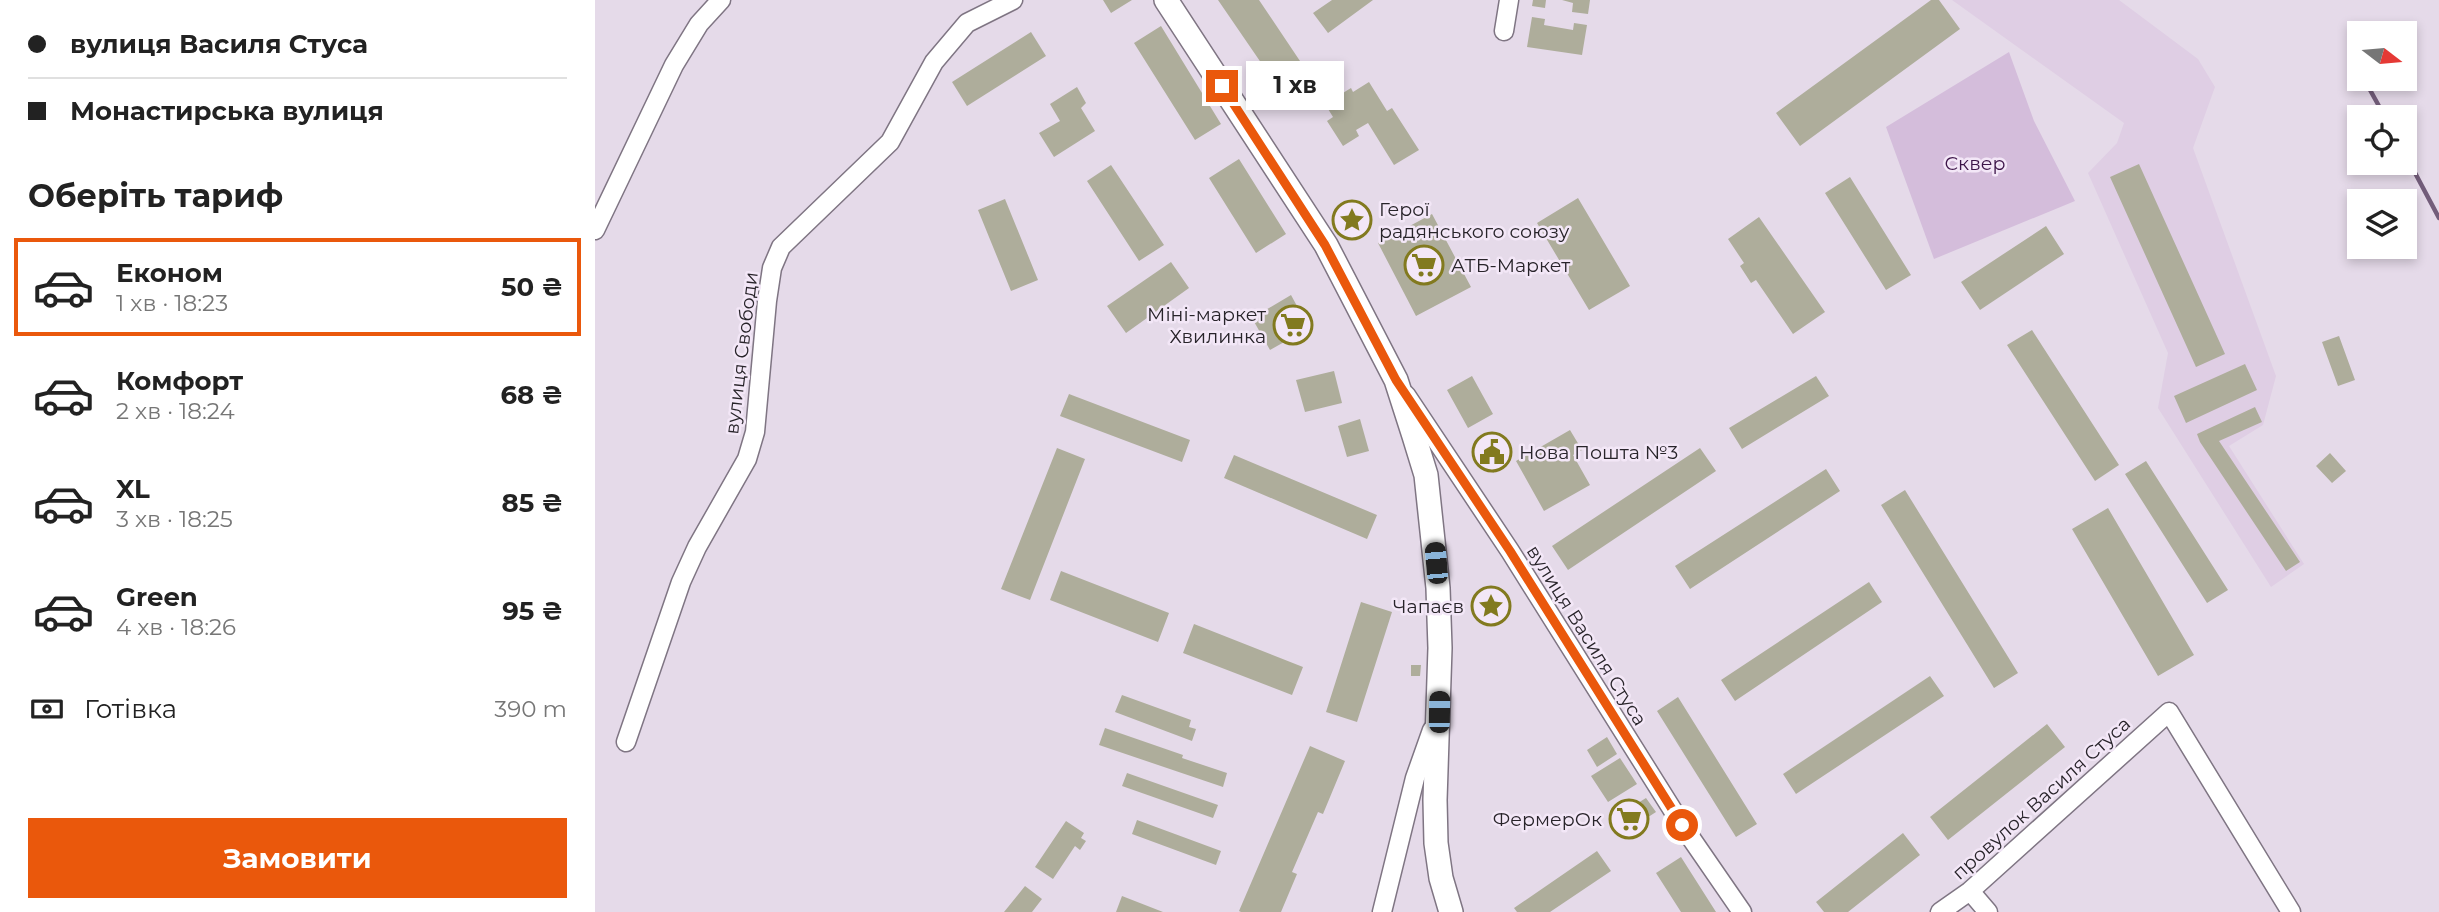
<!DOCTYPE html>
<html lang="uk">
<meta charset="utf-8">
<style>
:root{--surface:#fff;--page:#f6f6f6;--text:#222;--muted:#767676;--line:#e0e0e0;--accent:#ea580c}
body{margin:0;font-family:Montserrat,sans-serif;background:var(--page);color:var(--text);height:100vh;display:flex;flex-direction:column;font-size:26px;white-space:nowrap}
*{box-sizing:border-box;margin:0}
p{font-size:23px;color:var(--muted)}
.icon{flex:none;width:38px;height:38px;fill:none;stroke:currentColor;stroke-width:2;stroke-linecap:round;stroke-linejoin:round}
.map{position:relative;flex:1;overflow:hidden}
.panel{display:flex;flex-direction:column;background:var(--surface);width:595px}
.panel>*{flex:none}
.banner{display:grid;align-content:center;height:154px;padding:0 28px;background:var(--surface)}
.needle{width:46px;rotate:106deg}
.fabs{position:absolute;left:1752px;top:21px;display:grid;gap:14px}
.fabs a{display:grid;place-items:center;width:70px;height:70px;border-radius:0px;background:var(--surface);box-shadow:0 4px 10px #0003;font-size:35px}
.end{position:absolute;width:32px;height:32px;margin:-16px;border:9px solid #ea580c;background:#fff;box-shadow:0 0 0 4px #fff}
.from{border-radius:50%}
.bubble{position:absolute;height:49px;border-radius:0px;background:var(--surface);box-shadow:0 4px 10px #0003;font-size:23px;font-weight:700;line-height:49px;text-align:center}
.car{position:absolute;width:21px;height:42px;margin:-21px -10px;border-radius:9px;box-shadow:0 0 5px 2px #0007;background:linear-gradient(#222 24%,#8ab4d8 0 40%,#222 0 76%,#8ab4d8 0 86%,#222 0)}
.banner b{display:flex;align-items:center;gap:24px;height:66px;font-size:26px}
.banner b+b{border-top:2px solid var(--line)}
.banner i{width:18px;height:18px;background:var(--text)}
ul{padding:0;list-style:none}
li{display:flex;align-items:center;gap:21px;height:98px;margin:0 14px 10px;padding:0 14px;border:4px solid transparent;border-radius:0px}
li div{flex:1}
li b{display:block;font-size:26px}
li em{font-style:normal;font-weight:700}
li.active{border-color:var(--accent)}
li>.icon{width:63px;height:63px;stroke-width:1.5}
h2{padding:0 28px;font-size:32px;line-height:84px}
.pay{display:flex;align-items:center;gap:18px;height:77px;padding:0 28px;font-size:26px}
.pay p{margin-inline-start:auto}
.button{display:flex;gap:14px;margin-top:auto;padding:14px 28px}
.button a{flex:1;height:80px;border-radius:0px;background:var(--accent);color:#fff;font-size:28px;font-weight:700;line-height:80px;text-align:center}
main{display:flex;flex:1;min-height:0}
.map>svg:first-child{display:block}
.built{fill:#dfcee4}
.green{fill:#d4bddb}
.lines{fill:none;stroke-linecap:round;stroke-linejoin:round}
.stream{stroke:#735d7a;stroke-width:4.5}
.building{fill:#aead9b}
.minor-casing{stroke:#7f7583;stroke-width:21}
.secondary-casing{stroke:#7f7583;stroke-width:26}
.minor{stroke:#fff;stroke-width:18}
.secondary{stroke:#fff;stroke-width:23}
.route{stroke:#ea580c;stroke-width:9}
.labels{text-anchor:middle;stroke-width:5;stroke-linejoin:round;paint-order:stroke}
.park-label{font-size:19px;fill:#3c1448;stroke:#f3e7f7}
.poi-label{font-size:19px;fill:#28242a;stroke:#f3e7f7;text-anchor:start}
.street-label{font-size:19px;fill:#28242a;stroke:#f3e7f7}
</style>
<main>
<section class="panel">
<div class="banner">
<b><i class="from"></i>вулиця Василя Стуса</b>
<b><i></i>Монастирська вулиця</b>
</div>
<h2>Оберіть тариф</h2>
<ul>
<li class="active"><svg class="icon" aria-label="car" viewBox="0 0 24 24"><path d="M5 17H2v-5l4-1 3-4h7l3 4 3 1v5h-3M9 17h6M6 11h13"/><circle cx="7" cy="17" r="2"/><circle cx="17" cy="17" r="2"/></svg><div><b>Економ</b><p>1 хв · 18:23</p></div><em>50 ₴</em></li>
<li><svg class="icon" aria-label="car" viewBox="0 0 24 24"><path d="M5 17H2v-5l4-1 3-4h7l3 4 3 1v5h-3M9 17h6M6 11h13"/><circle cx="7" cy="17" r="2"/><circle cx="17" cy="17" r="2"/></svg><div><b>Комфорт</b><p>2 хв · 18:24</p></div><em>68 ₴</em></li>
<li><svg class="icon" aria-label="car" viewBox="0 0 24 24"><path d="M5 17H2v-5l4-1 3-4h7l3 4 3 1v5h-3M9 17h6M6 11h13"/><circle cx="7" cy="17" r="2"/><circle cx="17" cy="17" r="2"/></svg><div><b>XL</b><p>3 хв · 18:25</p></div><em>85 ₴</em></li>
<li><svg class="icon" aria-label="car" viewBox="0 0 24 24"><path d="M5 17H2v-5l4-1 3-4h7l3 4 3 1v5h-3M9 17h6M6 11h13"/><circle cx="7" cy="17" r="2"/><circle cx="17" cy="17" r="2"/></svg><div><b>Green</b><p>4 хв · 18:26</p></div><em>95 ₴</em></li>
</ul>
<div class="pay"><svg class="icon" aria-label="cash" viewBox="0 0 24 24"><path d="M3 7h18v10H3z"/><circle cx="12" cy="12" r="2"/></svg>Готівка<p>390 m</p></div>
<div class="button"><a>Замовити</a></div>
</section>
<div class="map">
<svg width="1844" height="912" viewBox="0 0 1844 912">
<rect width="100%" height="100%" fill="#e5dae9"/>
<path class="built" d="M1357,0h167l79,59 17,28 -22,61 83,228 -13,49 -34,21 75,118 -33,23 -113,-179 10,-55 -80,-180 29,-30 7,-20z"/>
<path class="green" d="M1414,52l25,69 41,80 -141,58 -48,-132z"/>
<g class="lines">
<path class="stream" d="M1769,79l21,38
M1810,154l34,64"/>
</g>
<path class="building" d="M508,0h29l-21,13z
M623,0h41l43,64 -27,19z
M737,0h41l-45,33 -15,-20z
M938,0h13l-1,8 -13,-2z
M967,0h28l-2,14 -16,-2 1,-9z
M1336,0h8l21,29 -160,117 -24,-33z
M937,17l13,2 -1,6 29,5 1,-7 13,2 -5,30 -55,-8z
M566,26l60,98 -26,16 -61,-97z
M436,32l15,24 -79,50 -15,-24z
M774,82l18,29 5,-3 27,42 -25,15 -26,-42 -12,7 3,6 -16,10 -16,-25 6,-4 -8,-13 26,-16 2,4z
M482,87l9,16 -5,5 14,23 -41,26 -15,-24 21,-12 -10,-17z
M644,159l47,75 -30,19 -47,-75z
M1544,164l86,190 -29,13 -86,-190z
M516,165l53,80 -25,16 -52,-80z
M1255,177l61,98 -25,15 -61,-97z
M983,198l52,88 -41,24 -52,-87z
M410,199l33,81 -27,11 -33,-81z
M837,214l39,73 -55,29 -38,-73z
M1164,217l66,95 -32,22 -37,-54 -5,3 -11,-17 4,-3 -16,-24z
M1451,226l18,28 -84,56 -19,-28z
M576,262l18,26 -63,45 -19,-27z
M696,295l18,33 -39,22 -18,-32z
M1437,330l87,135 -24,16 -88,-136z
M1744,336l16,44 -17,6 -16,-44z
M1650,364l12,26 -71,33 -12,-27z
M739,371l8,32 -37,9 -9,-32z
M877,376l21,38 -25,14 -21,-38z
M1221,376l13,20 -87,53 -13,-21z
M474,394l121,46 -8,22 -122,-46z
M1660,407l7,15 -43,19 81,121 -14,9 -86,-129 -3,-8z
M765,419l9,32 -22,6 -9,-31z
M975,430l12,20 -9,5 17,30 -46,26 -28,-50z
M898,435l16,28 -16,10 -17,-29z
M462,448l28,11 -55,141 -29,-11z
M1105,448l16,23 -148,99 -16,-24z
M1735,453l16,18 -14,12 -16,-17z
M639,455l143,60 -10,24 -143,-61z
M1551,461l82,129 -21,13 -82,-129z
M1231,469l14,22 -150,98 -15,-23z
M1310,490l113,183 -24,15 -113,-183z
M1513,508l86,147 -36,21 -86,-147z
M466,571l108,42 -11,29 -108,-42z
M1274,582l13,20 -147,99 -14,-21z
M766,602l31,10 -35,110 -31,-10z
M599,624l109,43 -11,28 -109,-42z
M816,665h10l-1,11h-9z
M1335,676l14,20 -148,98 -13,-20z
M527,695l69,25 -2,7 7,2 -4,12 -77,-29z
M1083,697l79,127 -21,13 -79,-126z
M1452,724l18,23 -117,93 -18,-23z
M510,728l78,27 -1,3 45,15 -4,14 -124,-42z
M1012,737l10,17 -20,13 -10,-17z
M715,746l35,15 -22,53 -5,-2 -26,60 5,2 -16,38h-40l-2,-1z
M1025,758l17,26 -29,18 -17,-26z
M532,773l91,32 -5,13 -91,-32z
M1051,798l10,14 -14,9 -9,-15z
M1036,808l9,14 -13,9 -9,-15z
M542,820l84,31 -5,14 -84,-31z
M471,821l18,12 -3,5 5,3 -6,9 -5,-4 -22,33 -18,-12z
M1308,833l17,22 -72,57h-24l-8,-10z
M1002,851l14,20 -61,41h-33l-3,-4z
M1086,857l35,55h-35l-25,-39z
M430,886l17,13 -10,13h-28z
M527,896l41,16h-47z"/>
<g class="lines">
<defs>
<path id="minor" d="M909,31l5,-31
M0,230l79,-165 25,-41 22,-24
M811,395l104,156 172,274 60,87
M31,742l55,-160 16,-35 50,-88 8,-27 12,-131 5,-33 9,-21 109,-105 44,-80 33,-39 46,-23
M1375,891l18,21
M787,912l33,-134 17,-48
M1345,912l30,-21 199,-179 122,200"/>
<path id="secondary" d="M571,0l160,245 70,135 18,56 12,39 12,113 2,60 -5,152 1,43 5,35 10,34"/>
</defs>
<use href="#minor" class="minor-casing"/>
<use href="#secondary" class="secondary-casing"/>
<use href="#minor" class="minor"/>
<use href="#secondary" class="secondary"/>
</g>
<g class="lines">
<path class="route" d="M627,86l103,159 71,135 114,171 172,274"/>
</g>
<defs>
<symbol id="sight-ring" viewBox="-11 -11 22 22"><circle r="9.5" fill="#f3e7f7" stroke="#827a1f" stroke-width="1.5"/><path d="M0-6L1.8-2.2L6-1.7L2.9 1.2L3.7 5.4L0 3.3L-3.7 5.4L-2.9 1.2L-6-1.7L-1.8-2.2Z" fill="#827a1f"/></symbol>
<symbol id="supermarket-ring" viewBox="-11 -11 22 22"><circle r="9.5" fill="#f3e7f7" stroke="#827a1f" stroke-width="1.5"/><path d="M-6-5.5h2.5l.6 2H6L4.5 2H-2.5L-4.4-4H-6ZM-1.5 3.2a1.3 1.3 0 1 0 .1 0ZM3 3.2a1.3 1.3 0 1 0 .1 0Z" fill="#827a1f"/></symbol>
<symbol id="civic-ring" viewBox="-11 -11 22 22"><circle r="9.5" fill="#f3e7f7" stroke="#827a1f" stroke-width="1.5"/><path d="M-.6-6.5H3V-4.5H.6V-3L4-1V1h2V6H-6V1h2V-1L-.6-3ZM-1.2 2.5V6h2.4V2.5Z" fill="#827a1f"/></symbol>
</defs>
<g fill-rule="evenodd">
<use href="#sight-ring" x="735" y="198" width="44" height="44"/>
<use href="#supermarket-ring" x="807" y="243" width="44" height="44"/>
<use href="#supermarket-ring" x="676" y="303" width="44" height="44"/>
<use href="#civic-ring" x="875" y="430" width="44" height="44"/>
<use href="#sight-ring" x="874" y="584" width="44" height="44"/>
<use href="#supermarket-ring" x="1012" y="797" width="44" height="44"/>
</g>
<g class="labels">
<g class="park-label">
<text x="1380" y="170">Сквер</text>
</g>
<g class="poi-label">
<text x="784" y="216">Герої<tspan x="784" dy="22">радянського союзу</tspan></text>
<text x="856" y="272">АТБ-Маркет</text>
<text x="671" y="321" text-anchor="end">Міні-маркет<tspan x="671" dy="22">Хвилинка</tspan></text>
<text x="924" y="459">Нова Пошта №3</text>
<text x="869" y="613" text-anchor="end">Чапаєв</text>
<text x="1007" y="826" text-anchor="end">ФермерОк</text>
</g>
<g class="street-label">
<text transform="translate(146 353) rotate(-83)" y="7">вулиця Свободи</text>
<text transform="translate(992 635) rotate(58)" y="7">вулиця Василя Стуса</text>
<text transform="translate(1446 798) rotate(-42)" y="7">провулок Василя Стуса</text>
</g>
</g>
</svg>
<div class="fabs">
<a><svg class="needle" viewBox="-14 -14 28 28"><path d="M0-13l5 13h-10z" fill="#e53935"/><path d="M0 13l5-13h-10z" fill="#767676"/></svg></a>
<a><svg class="icon" aria-label="locate" viewBox="0 0 24 24"><circle cx="12" cy="12" r="6"/><path d="M12 2v4M12 18v4M2 12h4M18 12h4"/></svg></a>
<a><svg class="icon" aria-label="layers" viewBox="0 0 24 24"><path d="M12 4l9 5-9 5-9-5zM3 14l9 5 9-5"/></svg></a>
</div>
<i class="end from" style="left:1087px;top:825px"></i>
<i class="end" style="left:627px;top:86px"></i>
<div class="bubble" style="left:651px;top:61px;width:98px">1 хв</div>
<i class="car" style="left:841px;top:563px;rotate:355deg"></i>
<i class="car" style="left:844px;top:712px;rotate:1deg"></i>
</div>
</main>
